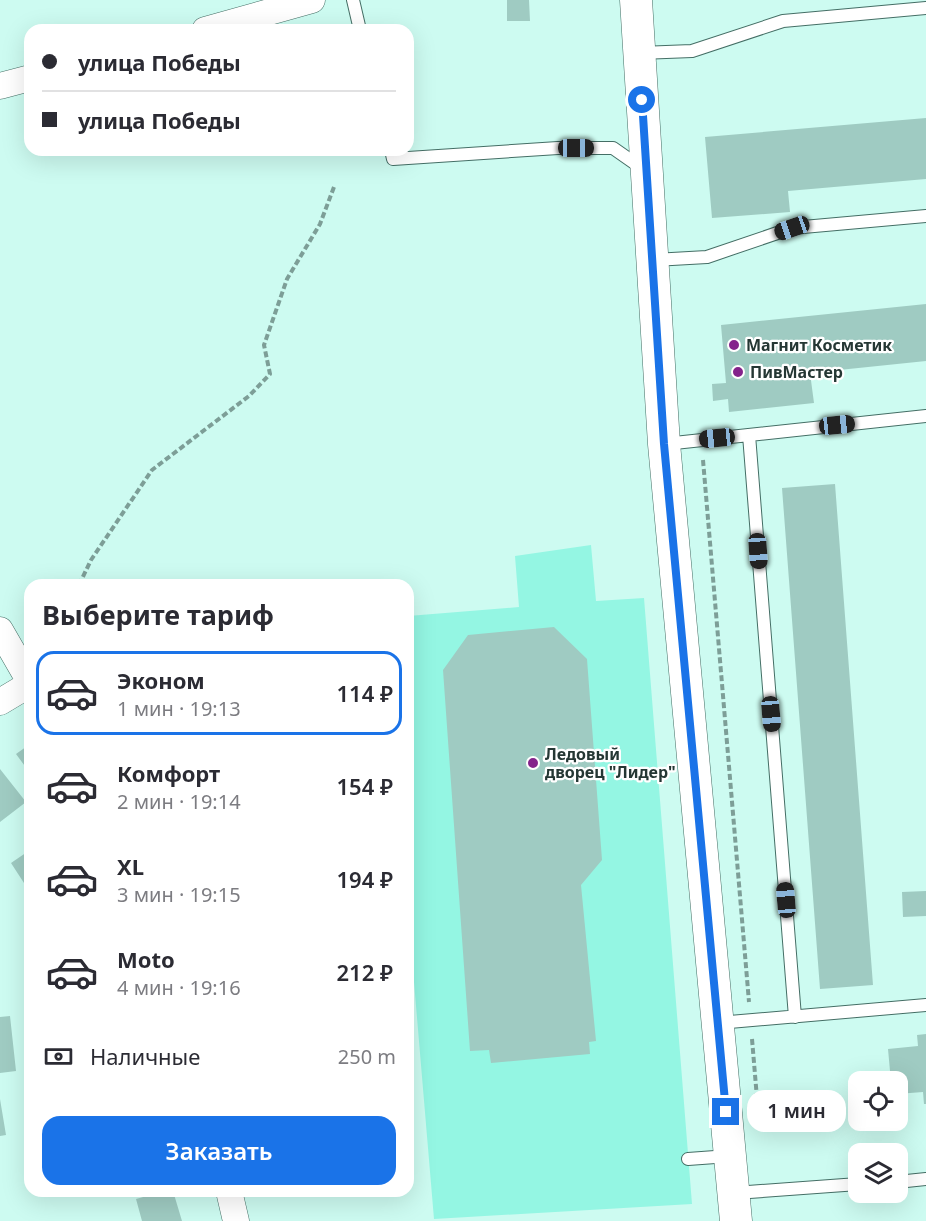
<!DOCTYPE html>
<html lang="ru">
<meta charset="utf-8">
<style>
:root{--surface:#fff;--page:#f2f2f3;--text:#2b2b33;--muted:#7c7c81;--line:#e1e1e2;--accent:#1a73e8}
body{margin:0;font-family:"Noto Sans",sans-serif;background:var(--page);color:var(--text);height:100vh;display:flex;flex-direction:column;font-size:22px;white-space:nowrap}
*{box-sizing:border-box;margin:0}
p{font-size:20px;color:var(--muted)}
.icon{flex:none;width:33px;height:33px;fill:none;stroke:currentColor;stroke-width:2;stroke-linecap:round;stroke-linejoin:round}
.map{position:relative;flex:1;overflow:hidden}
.drawer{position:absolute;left:24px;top:579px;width:390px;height:618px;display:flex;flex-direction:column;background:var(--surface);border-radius:18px;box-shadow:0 6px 24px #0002}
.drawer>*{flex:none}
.guide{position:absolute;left:24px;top:24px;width:390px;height:132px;border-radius:18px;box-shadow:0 6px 24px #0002;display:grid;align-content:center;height:132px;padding:0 18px;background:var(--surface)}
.tools{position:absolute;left:848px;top:1071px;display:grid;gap:12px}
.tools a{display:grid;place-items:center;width:60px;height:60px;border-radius:12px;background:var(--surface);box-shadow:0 6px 24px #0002;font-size:30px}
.end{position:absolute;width:27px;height:27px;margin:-14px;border:8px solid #1a73e8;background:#fff;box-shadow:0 0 0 3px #fff}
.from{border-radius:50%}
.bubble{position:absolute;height:42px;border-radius:18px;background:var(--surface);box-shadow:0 6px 24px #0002;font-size:20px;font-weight:600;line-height:42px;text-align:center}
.car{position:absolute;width:18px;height:36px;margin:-18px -9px;border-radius:8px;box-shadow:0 0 4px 2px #0007;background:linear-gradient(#222 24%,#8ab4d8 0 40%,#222 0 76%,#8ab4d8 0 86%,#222 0)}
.guide b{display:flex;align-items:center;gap:21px;height:57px;font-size:22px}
.guide b+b{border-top:2px solid var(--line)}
.guide i{width:15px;height:15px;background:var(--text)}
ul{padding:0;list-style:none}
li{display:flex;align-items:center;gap:18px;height:84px;margin:0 12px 9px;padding:0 6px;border:3px solid transparent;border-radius:18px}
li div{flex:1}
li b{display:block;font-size:22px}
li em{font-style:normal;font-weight:600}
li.selected{border-color:var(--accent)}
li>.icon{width:54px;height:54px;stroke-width:1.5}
h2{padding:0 18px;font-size:27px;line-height:72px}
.pay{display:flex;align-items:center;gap:15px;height:66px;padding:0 18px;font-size:22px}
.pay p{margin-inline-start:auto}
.primary-button{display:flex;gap:12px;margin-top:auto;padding:12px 18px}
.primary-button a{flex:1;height:69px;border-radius:18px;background:var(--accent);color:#fff;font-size:24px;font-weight:600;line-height:69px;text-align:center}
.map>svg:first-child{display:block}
.green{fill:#94f6e3}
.building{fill:#9fcbc2}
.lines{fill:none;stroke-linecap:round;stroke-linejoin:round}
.service-casing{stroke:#446e65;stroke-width:14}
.minor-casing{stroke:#446e65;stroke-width:27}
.tertiary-casing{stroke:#446e65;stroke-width:33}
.path{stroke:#7d9e97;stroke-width:4;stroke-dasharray:6 3;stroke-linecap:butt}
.service{stroke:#fff;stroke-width:12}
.minor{stroke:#fff;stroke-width:26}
.tertiary{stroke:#fff;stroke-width:32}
.route{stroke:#1a73e8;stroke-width:8}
.poi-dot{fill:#84228b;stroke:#fff;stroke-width:2}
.labels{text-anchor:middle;stroke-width:4.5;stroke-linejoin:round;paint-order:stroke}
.poi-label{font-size:16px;font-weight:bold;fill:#253734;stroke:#fff;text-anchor:start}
</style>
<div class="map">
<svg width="926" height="1221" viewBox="0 0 926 1221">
<rect width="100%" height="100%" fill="#cdfbf1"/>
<path class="green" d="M591,545l5,56 48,-3 48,606 -258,15 -26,-308v-295l111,-9 -4,-51z"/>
<path class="building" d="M507,0h22l1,21h-23z
M926,118v61l-138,12 2,21 -78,6 -7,-81z
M926,304v57l-116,12 4,30 -85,9 -1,-13 -15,2 -1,-17 14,-1 -5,-58z
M835,484l38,501 -53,4 -38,-501z
M554,627l33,32 15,201 -21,25 15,156 -7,1 1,12 -99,9 -2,-13 -19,1 -27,-381 25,-35z
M30,744v29l-14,-19z
M0,769l26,33 -26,20z
M30,850v29l-6,4 -13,-20z
M926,891v25l-23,1 -1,-25z
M10,1016l6,55 -16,2v-56z
M926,1034v70h-2l-1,-12 -26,2v-12h-6l-3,-33 30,-3 -1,-11z
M0,1099l6,36 -6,1z
M165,1191h8l9,30h-40l-6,-22z"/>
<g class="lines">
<defs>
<path id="service" d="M353,0l7,30
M640,53l52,-2 91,-30 143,-13
M391,150l2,9 165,-11h55l30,21
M654,260l53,-3 85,-29 134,-12
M749,435l46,582
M665,444l261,-28
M718,1023l208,-18
M688,1159l41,-3
M897,1182l29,-3
M735,1193l123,-9"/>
<path id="minor" d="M205,30l107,-30
M0,86l30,-8
M0,630l30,52
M0,702l30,-18
M229,1191l7,30"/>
<path id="tertiary" d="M636,0l28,444 72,777"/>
</defs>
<use href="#service" class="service-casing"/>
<use href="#minor" class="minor-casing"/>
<use href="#tertiary" class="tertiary-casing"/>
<path class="path" d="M703,460l46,542
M79,585l12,-25 61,-90 97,-74 21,-22 -6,-29 23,-66 33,-55 14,-37
M752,1039l7,83"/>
<use href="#service" class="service"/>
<use href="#minor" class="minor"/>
<use href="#tertiary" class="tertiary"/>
</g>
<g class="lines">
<path class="route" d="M642,100l22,344 62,668"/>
</g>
<g class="poi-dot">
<circle cx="734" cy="345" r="6"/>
<circle cx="738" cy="372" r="6"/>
<circle cx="533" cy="763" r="6"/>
</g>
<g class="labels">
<g class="poi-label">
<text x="746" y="351">Магнит Косметик</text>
<text x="750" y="378">ПивМастер</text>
<text x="545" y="760">Ледовый<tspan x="545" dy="18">дворец "Лидер"</tspan></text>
</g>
</g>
</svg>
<div class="tools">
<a><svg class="icon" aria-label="locate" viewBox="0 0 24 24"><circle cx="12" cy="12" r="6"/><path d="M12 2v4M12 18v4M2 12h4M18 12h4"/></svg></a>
<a><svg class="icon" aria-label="layers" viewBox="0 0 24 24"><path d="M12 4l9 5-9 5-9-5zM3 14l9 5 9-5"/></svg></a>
</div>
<i class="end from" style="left:642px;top:100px"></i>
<i class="end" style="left:726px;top:1112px"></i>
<div class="bubble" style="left:747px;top:1090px;width:99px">1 мин</div>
<i class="car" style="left:576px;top:148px;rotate:90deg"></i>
<i class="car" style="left:792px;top:228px;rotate:251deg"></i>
<i class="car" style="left:837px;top:425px;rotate:84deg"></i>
<i class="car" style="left:717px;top:438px;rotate:264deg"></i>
<i class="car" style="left:758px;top:551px;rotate:176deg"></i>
<i class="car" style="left:771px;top:714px;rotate:175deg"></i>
<i class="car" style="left:786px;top:900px;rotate:355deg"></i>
<div class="guide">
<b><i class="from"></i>улица Победы</b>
<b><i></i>улица Победы</b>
</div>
<section class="drawer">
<h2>Выберите тариф</h2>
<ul>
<li class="selected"><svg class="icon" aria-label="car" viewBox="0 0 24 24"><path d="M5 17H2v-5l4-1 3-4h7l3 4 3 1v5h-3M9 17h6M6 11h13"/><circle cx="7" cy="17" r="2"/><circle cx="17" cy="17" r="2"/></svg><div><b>Эконом</b><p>1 мин · 19:13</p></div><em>114 ₽</em></li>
<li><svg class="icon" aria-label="car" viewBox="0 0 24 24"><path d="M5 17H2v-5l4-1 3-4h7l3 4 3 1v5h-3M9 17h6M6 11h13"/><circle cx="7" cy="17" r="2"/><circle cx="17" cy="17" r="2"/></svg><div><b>Комфорт</b><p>2 мин · 19:14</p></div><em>154 ₽</em></li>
<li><svg class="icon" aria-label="car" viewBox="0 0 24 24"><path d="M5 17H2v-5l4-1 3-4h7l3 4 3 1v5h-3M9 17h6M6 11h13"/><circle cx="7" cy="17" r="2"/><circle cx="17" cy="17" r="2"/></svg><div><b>XL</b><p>3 мин · 19:15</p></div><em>194 ₽</em></li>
<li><svg class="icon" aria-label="car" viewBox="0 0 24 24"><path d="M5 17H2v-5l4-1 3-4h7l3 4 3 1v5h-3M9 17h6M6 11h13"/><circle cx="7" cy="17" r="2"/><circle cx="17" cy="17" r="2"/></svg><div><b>Moto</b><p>4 мин · 19:16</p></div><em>212 ₽</em></li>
</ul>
<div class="pay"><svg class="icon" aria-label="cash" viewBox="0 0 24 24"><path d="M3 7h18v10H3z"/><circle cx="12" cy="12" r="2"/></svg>Наличные<p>250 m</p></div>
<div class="primary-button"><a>Заказать</a></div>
</section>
</div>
